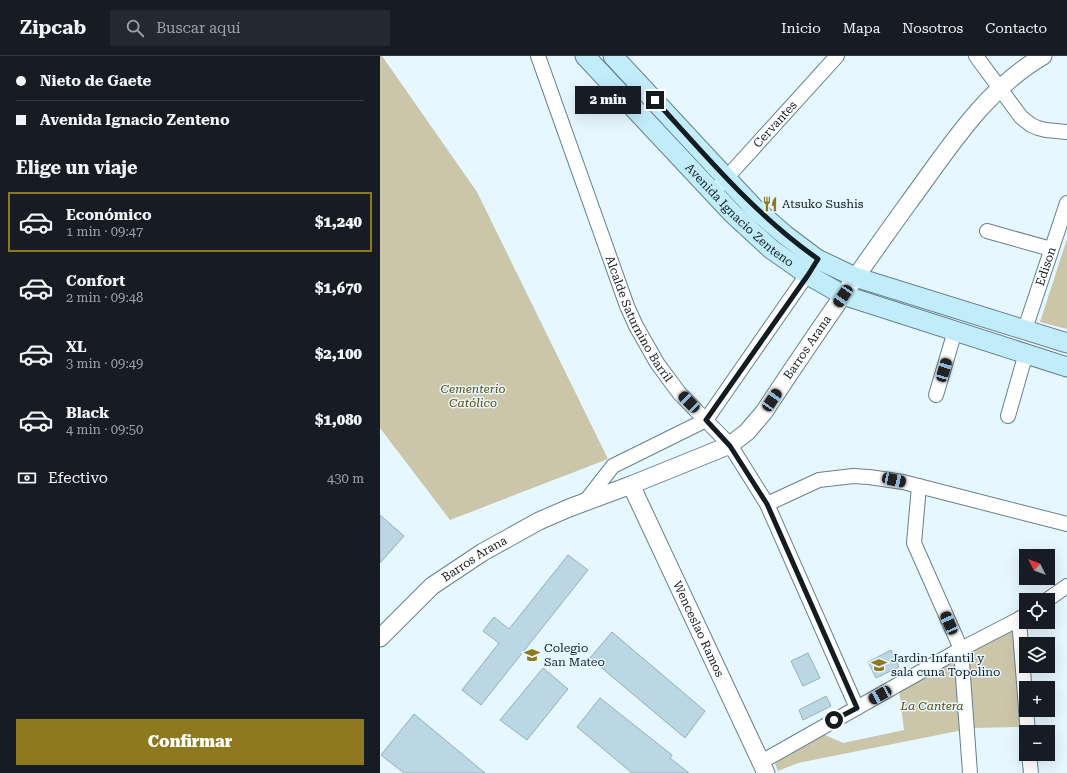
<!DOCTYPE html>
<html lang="es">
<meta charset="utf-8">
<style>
:root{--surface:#171b24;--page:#242831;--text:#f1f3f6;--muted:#9ea1a6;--line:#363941;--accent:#8d791e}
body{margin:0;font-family:"Roboto Serif",serif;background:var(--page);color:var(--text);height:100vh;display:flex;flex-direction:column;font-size:15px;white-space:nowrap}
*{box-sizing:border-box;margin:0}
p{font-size:13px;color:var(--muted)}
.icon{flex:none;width:22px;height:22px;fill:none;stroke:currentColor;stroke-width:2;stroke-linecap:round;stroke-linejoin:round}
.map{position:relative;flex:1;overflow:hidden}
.drawer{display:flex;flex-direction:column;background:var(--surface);width:380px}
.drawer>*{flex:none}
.hud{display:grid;align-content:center;height:88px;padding:0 16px;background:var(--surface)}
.needle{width:26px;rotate:312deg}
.tools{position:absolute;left:639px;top:493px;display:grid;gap:8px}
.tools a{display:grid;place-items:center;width:36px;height:36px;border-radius:0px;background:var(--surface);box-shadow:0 4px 16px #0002;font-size:20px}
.end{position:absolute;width:18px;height:18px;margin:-9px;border:5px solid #131d21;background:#fff;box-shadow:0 0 0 2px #fff}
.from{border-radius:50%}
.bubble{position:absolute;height:28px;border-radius:0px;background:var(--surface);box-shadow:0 4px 16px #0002;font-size:13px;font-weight:800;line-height:28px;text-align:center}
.car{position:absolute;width:12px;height:24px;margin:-12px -6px;border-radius:5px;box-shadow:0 0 3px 1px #0007;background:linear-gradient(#222 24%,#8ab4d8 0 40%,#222 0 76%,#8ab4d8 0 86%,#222 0)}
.hud b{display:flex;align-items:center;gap:14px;height:38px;font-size:15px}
.hud b+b{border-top:1px solid var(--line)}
.hud i{width:10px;height:10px;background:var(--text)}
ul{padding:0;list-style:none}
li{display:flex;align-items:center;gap:12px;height:60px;margin:0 8px 6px;padding:0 8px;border:2px solid transparent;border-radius:0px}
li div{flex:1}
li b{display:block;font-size:15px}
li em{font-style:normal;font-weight:800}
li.selected{border-color:var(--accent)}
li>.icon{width:36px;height:36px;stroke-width:1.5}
h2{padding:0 16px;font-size:18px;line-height:48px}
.pay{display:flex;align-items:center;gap:10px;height:44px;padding:0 16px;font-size:15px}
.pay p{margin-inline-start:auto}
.action{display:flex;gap:8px;margin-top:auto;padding:8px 16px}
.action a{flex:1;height:46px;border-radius:0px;background:var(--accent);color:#fff;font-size:16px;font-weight:800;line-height:46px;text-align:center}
header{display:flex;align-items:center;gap:24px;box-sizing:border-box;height:56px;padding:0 20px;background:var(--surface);border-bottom:1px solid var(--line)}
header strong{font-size:19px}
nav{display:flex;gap:22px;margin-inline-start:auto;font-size:14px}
.search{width:280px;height:36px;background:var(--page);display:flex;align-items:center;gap:10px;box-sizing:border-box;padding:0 14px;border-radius:0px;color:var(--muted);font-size:15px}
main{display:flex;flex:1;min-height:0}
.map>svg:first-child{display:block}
.green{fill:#cbc5a9}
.building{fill:#bbd7e3;stroke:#94afba}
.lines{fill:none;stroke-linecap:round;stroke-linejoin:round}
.minor-casing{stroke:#66808b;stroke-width:16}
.tertiary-casing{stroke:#66808b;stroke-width:19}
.secondary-casing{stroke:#66808b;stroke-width:21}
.minor{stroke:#fff;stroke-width:14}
.tertiary{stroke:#fff;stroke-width:17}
.secondary{stroke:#c1ecfa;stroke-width:19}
.route{stroke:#131d21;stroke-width:5}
.labels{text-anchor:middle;stroke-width:3;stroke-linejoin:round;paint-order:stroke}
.street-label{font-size:12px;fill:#131d21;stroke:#e7f7ff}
.poi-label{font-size:12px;fill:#131d21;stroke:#e7f7ff;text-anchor:start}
.park-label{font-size:12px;font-style:italic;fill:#5c4d06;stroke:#e7f7ff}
</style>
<header>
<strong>Zipcab</strong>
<div class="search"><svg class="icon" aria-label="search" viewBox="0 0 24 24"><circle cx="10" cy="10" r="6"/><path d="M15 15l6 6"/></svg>Buscar aquí</div>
<nav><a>Inicio</a><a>Mapa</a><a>Nosotros</a><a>Contacto</a></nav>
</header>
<main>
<section class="drawer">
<div class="hud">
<b><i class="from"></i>Nieto de Gaete</b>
<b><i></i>Avenida Ignacio Zenteno</b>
</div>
<h2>Elige un viaje</h2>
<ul>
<li class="selected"><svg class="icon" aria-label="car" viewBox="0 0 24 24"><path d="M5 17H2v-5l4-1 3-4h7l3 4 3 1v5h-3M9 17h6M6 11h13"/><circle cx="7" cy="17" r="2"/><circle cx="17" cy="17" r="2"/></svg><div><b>Económico</b><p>1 min · 09:47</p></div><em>$1,240</em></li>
<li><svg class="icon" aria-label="car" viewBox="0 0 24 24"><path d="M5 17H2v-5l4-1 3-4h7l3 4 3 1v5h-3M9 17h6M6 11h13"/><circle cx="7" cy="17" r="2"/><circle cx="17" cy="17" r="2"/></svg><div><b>Confort</b><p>2 min · 09:48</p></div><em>$1,670</em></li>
<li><svg class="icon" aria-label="car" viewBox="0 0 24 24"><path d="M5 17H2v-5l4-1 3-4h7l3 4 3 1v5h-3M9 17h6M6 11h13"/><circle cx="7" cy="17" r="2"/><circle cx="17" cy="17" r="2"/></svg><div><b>XL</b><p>3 min · 09:49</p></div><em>$2,100</em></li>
<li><svg class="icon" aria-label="car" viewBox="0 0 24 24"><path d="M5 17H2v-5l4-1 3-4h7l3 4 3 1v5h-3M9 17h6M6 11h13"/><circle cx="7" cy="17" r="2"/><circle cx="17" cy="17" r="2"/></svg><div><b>Black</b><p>4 min · 09:50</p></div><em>$1,080</em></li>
</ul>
<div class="pay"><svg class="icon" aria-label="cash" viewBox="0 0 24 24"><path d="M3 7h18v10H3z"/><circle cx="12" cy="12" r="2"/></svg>Efectivo<p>430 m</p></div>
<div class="action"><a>Confirmar</a></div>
</section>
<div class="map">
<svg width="687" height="717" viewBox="0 0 687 717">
<rect width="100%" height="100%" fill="#e7f7ff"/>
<path class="green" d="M0,0h2l95,136 131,267 -158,61 -70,-92z
M687,183v90l-27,-7z
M633,573l5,5 6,93 -53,1 -7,-77z
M571,603l8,2 4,69 -165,33 -20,8 -3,-7 3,-4 45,-26 20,9 61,-13 -5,-41z"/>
<path class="building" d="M0,459l24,21 -24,27z
M188,499l20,15 -107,135 -19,-15 37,-47 -16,-12 11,-14 15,12z
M232,576l93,79 -20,27 -95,-80z
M511,594l8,17 -23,11 -8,-16z
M428,597l12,25 -17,8 -12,-25z
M163,612l25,21 -41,51 -27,-20z
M446,640l5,10 -28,14 -4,-10z
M220,642l72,57 -2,3 19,15h-57l-55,-46z
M34,658l71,59h-81l-23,-18z"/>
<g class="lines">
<defs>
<g id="minor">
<path id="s1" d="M158,0l89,250 9,20 21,37 23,31 50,51 37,59 90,204"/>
<path d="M596,0l45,61 10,8 7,3 8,2 21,2"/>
<path id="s2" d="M340,129l117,-129"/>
<path d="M607,175l64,18"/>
<path id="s3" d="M645,273l42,-126"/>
<path d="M556,339l19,-64"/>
<path d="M628,360l18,-63"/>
<path d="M539,430l-5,57 47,106 9,124"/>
<path d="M205,446l28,-36 93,-46 107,-154"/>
<path d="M387,448l52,-24 34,-4 16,1 34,5 164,42"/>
<path d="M667,544l20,-14"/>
<path d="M639,563l7,89"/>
<path d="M646,654l2,22"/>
<path d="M649,698l2,19"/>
<path d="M381,706l200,-113 58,-30 7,-4"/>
</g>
<g id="tertiary">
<path id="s4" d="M251,429l135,288"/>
<path id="s5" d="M0,582l52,-52 51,-34 56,-31 30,-13 62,-23 99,-40 17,-13 17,-20c46,-70 94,-139 143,-207 40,-54 76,-114 136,-149"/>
</g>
<g id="secondary">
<path id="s6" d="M205,0l148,158 38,35 37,26 35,20 224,72"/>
<path d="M233,0l141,152 31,27 32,24 38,18 212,66"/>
</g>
</defs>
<use href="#minor" class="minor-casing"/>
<use href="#tertiary" class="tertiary-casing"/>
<use href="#secondary" class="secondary-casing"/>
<use href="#minor" class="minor"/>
<use href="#tertiary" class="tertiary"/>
<use href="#secondary" class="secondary"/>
</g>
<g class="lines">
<path class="route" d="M275,44c51,56 100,115 163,159l-10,16 -102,145 24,26 37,58 90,204 -23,12"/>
</g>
<defs>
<symbol id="restaurant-bare" viewBox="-9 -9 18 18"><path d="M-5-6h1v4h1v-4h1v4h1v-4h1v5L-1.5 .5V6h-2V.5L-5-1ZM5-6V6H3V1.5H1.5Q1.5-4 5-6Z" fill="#8d791e" stroke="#e7f7ff" stroke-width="2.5" paint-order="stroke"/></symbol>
<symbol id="school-bare" viewBox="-9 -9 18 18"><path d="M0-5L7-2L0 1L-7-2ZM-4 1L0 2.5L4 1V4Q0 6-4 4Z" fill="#8d791e" stroke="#e7f7ff" stroke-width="2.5" paint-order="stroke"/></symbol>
</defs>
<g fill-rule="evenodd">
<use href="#restaurant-bare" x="379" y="137" width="22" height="22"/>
<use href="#school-bare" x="141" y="588" width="22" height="22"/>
<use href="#school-bare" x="488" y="598" width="22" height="22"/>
</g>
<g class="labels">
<g class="street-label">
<text dy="4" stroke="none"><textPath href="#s2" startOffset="82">Cervantes</textPath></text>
<text dy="4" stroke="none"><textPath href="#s6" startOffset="222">Avenida Ignacio Zenteno</textPath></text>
<text dy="4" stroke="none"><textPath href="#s3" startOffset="66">Edison</textPath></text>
<text dy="4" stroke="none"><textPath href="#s1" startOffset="282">Alcalde Saturnino Barril</textPath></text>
<text dy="4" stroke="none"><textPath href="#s5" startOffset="530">Barros Arana</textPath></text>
<text dy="4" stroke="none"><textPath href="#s5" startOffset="124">Barros Arana</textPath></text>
<text dy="4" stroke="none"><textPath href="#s4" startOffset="159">Wenceslao Ramos</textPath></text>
</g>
<g class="poi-label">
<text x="402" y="152">Atsuko Sushis</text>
<text x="164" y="596">Colegio<tspan x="164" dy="14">San Mateo</tspan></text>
<text x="511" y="606">Jardin Infantil y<tspan x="511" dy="14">sala cuna Topolino</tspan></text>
</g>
<g class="park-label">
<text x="93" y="337">Cementerio<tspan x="93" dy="14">Católico</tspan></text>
<text x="552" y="654">La Cantera</text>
</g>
</g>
</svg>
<div class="tools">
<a><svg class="needle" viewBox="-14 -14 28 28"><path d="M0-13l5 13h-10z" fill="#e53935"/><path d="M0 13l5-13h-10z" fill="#9ea1a6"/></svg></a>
<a><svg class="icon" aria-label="locate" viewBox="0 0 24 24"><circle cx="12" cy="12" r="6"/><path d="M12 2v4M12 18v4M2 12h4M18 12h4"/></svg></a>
<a><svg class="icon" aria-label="layers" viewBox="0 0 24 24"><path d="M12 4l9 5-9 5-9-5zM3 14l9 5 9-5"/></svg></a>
<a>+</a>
<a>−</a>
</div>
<i class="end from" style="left:454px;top:664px"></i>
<i class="end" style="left:275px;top:44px"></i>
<div class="bubble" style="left:195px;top:30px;width:66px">2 min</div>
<i class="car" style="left:463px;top:240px;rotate:214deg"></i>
<i class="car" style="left:564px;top:314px;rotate:16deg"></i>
<i class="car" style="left:392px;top:344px;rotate:34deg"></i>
<i class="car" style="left:309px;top:346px;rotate:316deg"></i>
<i class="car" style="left:514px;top:424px;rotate:102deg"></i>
<i class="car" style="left:569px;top:567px;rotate:336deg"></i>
<i class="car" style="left:500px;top:639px;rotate:241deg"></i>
</div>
</main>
